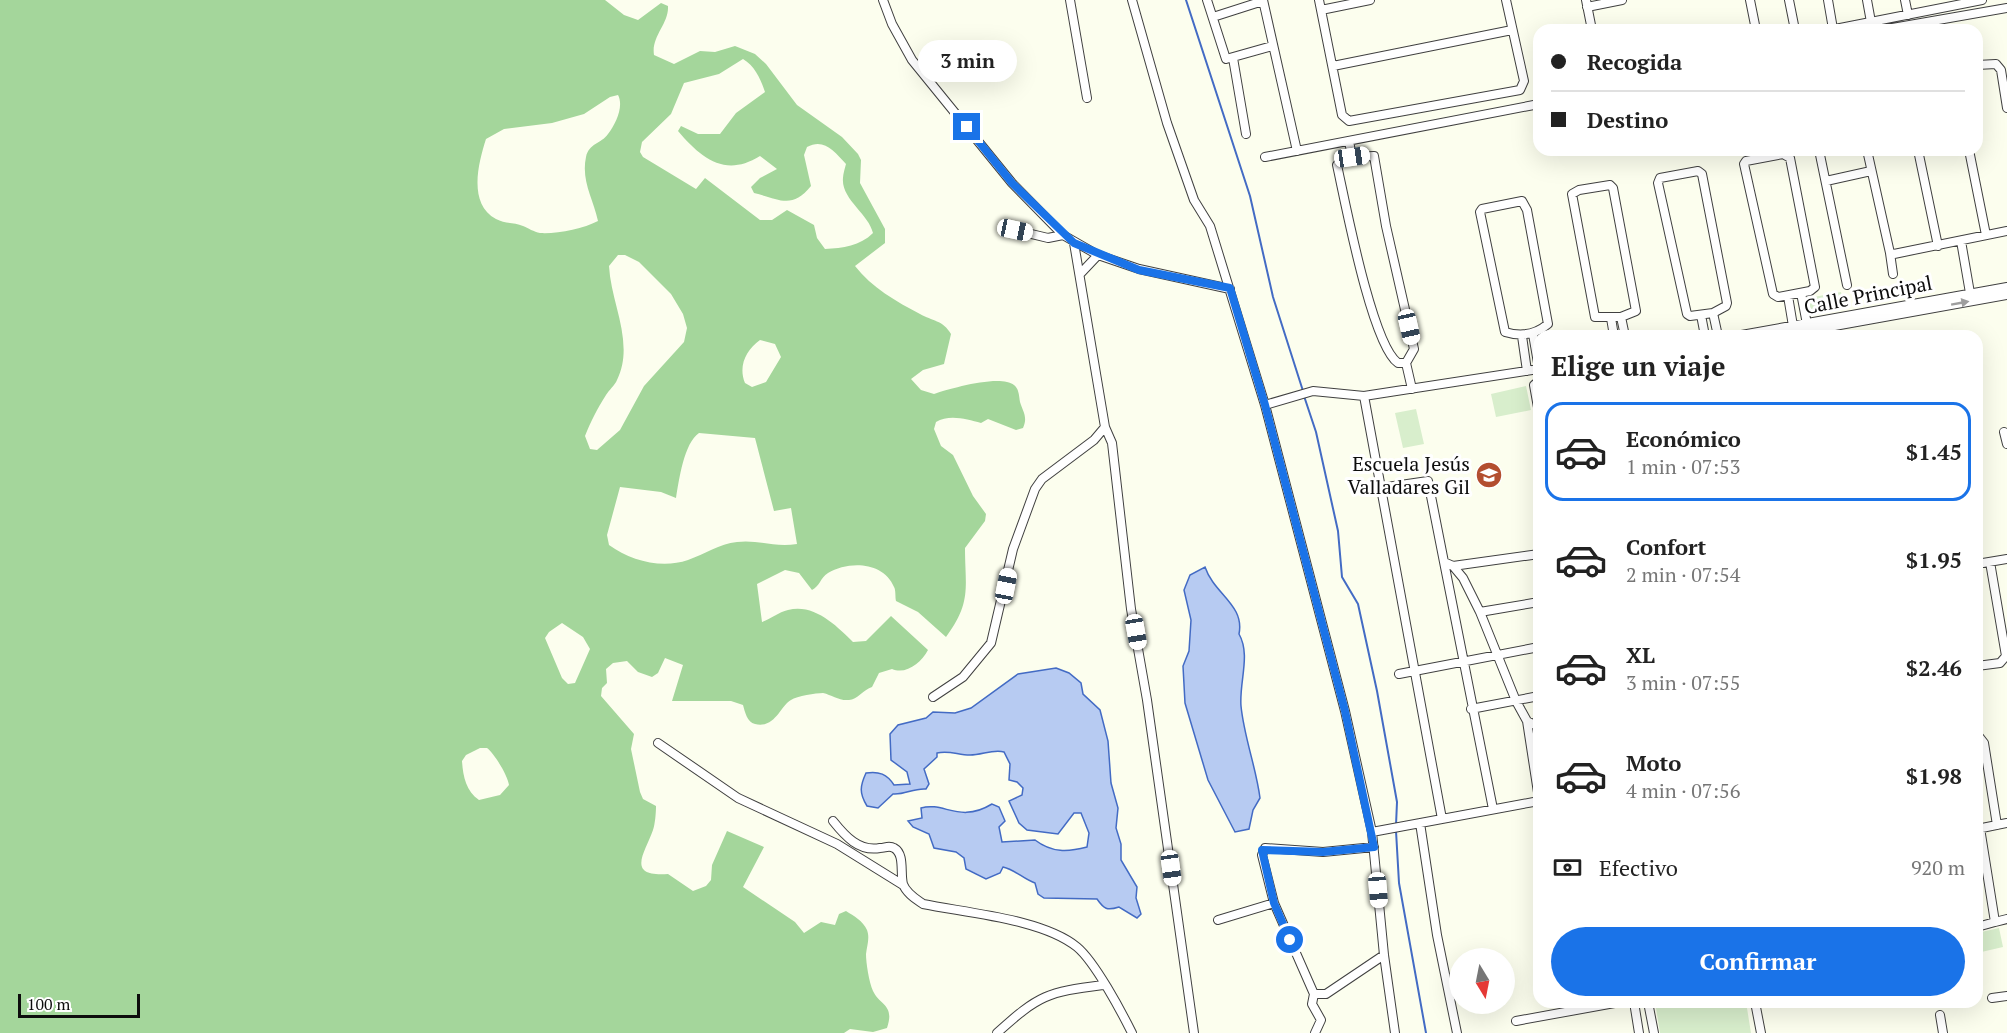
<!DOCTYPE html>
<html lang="es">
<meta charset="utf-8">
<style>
:root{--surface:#fff;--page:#f2f2f2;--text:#222;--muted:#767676;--line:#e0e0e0;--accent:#1a73e8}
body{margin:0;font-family:"PT Serif",serif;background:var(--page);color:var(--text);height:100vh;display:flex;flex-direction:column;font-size:22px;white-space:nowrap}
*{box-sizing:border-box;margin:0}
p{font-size:20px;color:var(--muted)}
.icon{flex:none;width:33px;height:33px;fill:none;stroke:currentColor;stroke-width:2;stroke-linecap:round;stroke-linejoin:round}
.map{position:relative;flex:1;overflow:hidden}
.side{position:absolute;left:1533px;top:330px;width:450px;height:678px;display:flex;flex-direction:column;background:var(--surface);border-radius:18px;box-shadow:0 6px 24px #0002}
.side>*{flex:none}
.hud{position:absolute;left:1533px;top:24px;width:450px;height:132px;border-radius:18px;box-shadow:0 6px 24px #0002;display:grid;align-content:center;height:132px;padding:0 18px;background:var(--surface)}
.needle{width:39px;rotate:170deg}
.controls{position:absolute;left:1449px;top:948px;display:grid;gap:12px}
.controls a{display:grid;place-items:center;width:66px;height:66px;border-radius:50%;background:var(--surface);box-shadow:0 6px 24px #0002;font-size:30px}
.scale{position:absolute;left:18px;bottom:15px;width:122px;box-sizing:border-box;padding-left:6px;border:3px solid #0d0d0d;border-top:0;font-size:16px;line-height:21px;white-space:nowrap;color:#0d0d0d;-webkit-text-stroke:4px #fff;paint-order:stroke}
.end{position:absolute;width:27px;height:27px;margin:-14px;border:8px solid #1a73e8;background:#fff;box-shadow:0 0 0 3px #fff}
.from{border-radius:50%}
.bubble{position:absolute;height:42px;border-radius:21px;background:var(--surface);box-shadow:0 6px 24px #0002;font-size:20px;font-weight:600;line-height:42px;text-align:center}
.car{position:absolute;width:18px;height:36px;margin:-18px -9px;border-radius:8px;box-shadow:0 0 4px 2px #0007;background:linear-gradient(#fff 24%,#345 0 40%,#fff 0 76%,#345 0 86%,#fff 0)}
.hud b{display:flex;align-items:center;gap:21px;height:57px;font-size:22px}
.hud b+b{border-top:2px solid var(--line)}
.hud i{width:15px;height:15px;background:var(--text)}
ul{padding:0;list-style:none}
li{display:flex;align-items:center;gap:18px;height:99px;margin:0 12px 9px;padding:0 6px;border:3px solid transparent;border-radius:18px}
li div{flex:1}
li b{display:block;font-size:22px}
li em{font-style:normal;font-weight:600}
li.on{border-color:var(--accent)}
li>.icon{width:54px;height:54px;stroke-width:1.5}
h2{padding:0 18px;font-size:27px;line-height:72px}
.pay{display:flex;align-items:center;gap:15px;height:66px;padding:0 18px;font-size:22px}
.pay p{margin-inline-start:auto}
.button{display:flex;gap:12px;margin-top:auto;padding:12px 18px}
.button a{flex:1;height:69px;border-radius:36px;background:var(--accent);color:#fff;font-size:24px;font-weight:600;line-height:69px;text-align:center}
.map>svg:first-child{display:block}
.forest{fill:#a4d69b;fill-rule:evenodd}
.pitch{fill:#d8eecc}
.water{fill:#b7cbf2;stroke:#436bc4;stroke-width:1.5}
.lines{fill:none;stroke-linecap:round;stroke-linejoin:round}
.stream{stroke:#436bc4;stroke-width:2}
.minor-casing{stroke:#404040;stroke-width:10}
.minor{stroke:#fff;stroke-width:8}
.oneway{fill:#9e9e9e}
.route{stroke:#1a73e8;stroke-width:8}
.labels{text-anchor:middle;stroke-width:6;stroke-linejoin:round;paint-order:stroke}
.street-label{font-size:20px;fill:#0d0d0d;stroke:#fff}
.poi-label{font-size:20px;fill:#0d0d0d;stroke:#fff;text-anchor:end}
</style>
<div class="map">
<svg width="2007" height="1033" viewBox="0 0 2007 1033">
<rect width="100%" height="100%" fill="#fcfeee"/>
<path class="forest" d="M0,0h605l19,15 14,5 23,-17 7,3c1,18 -17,30 -14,49l20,9 26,-13 15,1 20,-6 20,8 11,10 31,41 45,32 16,17 3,6 -1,23 25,46v14l-30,23c16,21 42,36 65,48 12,7 23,6 31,20l-7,30 -21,6 -12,9 10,11 13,4c15,-5 66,-20 80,-9 5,4 5,11 6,17 3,10 8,15 3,26l-7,2 -28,-11 -7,4c-14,-4 -32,-9 -45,-1l-2,7 7,17 12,9 20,41 13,18 -1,7 -20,27c0,39 7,54 -19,89l-28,-25 -22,-11c-1,-4 0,-11 -2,-14 -11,-26 -46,-26 -66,-14 -8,5 -8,13 -16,17l-13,-17 -14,-3 -28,14 5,38c8,-3 17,-10 26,-12 26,-7 49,16 65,32l13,-1 25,-25 37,34c-7,13 -22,25 -36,19l-13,4 -7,14c-8,2 -15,13 -23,13 -10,1 -17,-5 -26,-7 -7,0 -26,3 -32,7 -10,5 -16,29 -36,24 -8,-2 -10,-12 -12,-19l-12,-4h-59l11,-36 -18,-7 -7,15 -6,4 -14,-5 -11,-11 -14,2 -7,6 1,14 -5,5 -1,8 33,38 -3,15 9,43 3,7 13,7c0,7 -1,18 -3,24 -8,23 -28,47 15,44l25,17 13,-5 5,-6 1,-15 15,-34 37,16 -21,40 52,35 9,11 17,-11 14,3 4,-11 7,-3c8,5 17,10 21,19 3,8 0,15 -1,24 0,9 3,28 7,37 7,15 22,13 14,37l-14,4 -23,-3 -6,4h-844zM743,59c12,7 18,21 22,33l-29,21 -16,21h-22l-17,-8 -3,5c23,27 47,47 82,25l17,13 -17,9 -9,9 3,6c25,6 38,17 57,-7l-7,-31 3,-8c17,-9 27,4 39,17 -1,4 -3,10 -3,14 -2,21 26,36 30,55 -13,13 -30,15 -48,16l-8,-11 -3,-13 -27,-15 -15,10h-12l-55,-42 -9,11 -53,-32 -3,-5 2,-10 29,-28 13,-31 35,-9zM618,95c6,11 -2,29 -10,39 -7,10 -19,9 -22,23 -5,24 7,41 12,64 -15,8 -41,13 -58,12 -6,-1 -12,-5 -17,-7 -9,-4 -18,-2 -27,-7 -28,-15 -18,-55 -10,-80l18,-10 48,-6 32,-9 26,-17zM618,255h7l14,7 32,32 12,20 4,14 -3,14 -40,44 -24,44 -23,20 -7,-1 -5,-13c6,-15 12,-27 21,-41 3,-5 9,-10 11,-15 18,-37 -6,-76 -8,-114zM760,340l15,4 6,13 -15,25 -14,5 -7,-4c-7,-17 1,-33 15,-43zM699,433l56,5 19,73 17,-3 6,36c-23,4 -40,-5 -60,-2 -18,2 -32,12 -49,18 -26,9 -57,1 -79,-15l-2,-10 13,-48 41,5 15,6c3,-18 8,-55 23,-65zM562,623l21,14 7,12 -15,34 -7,1 -6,-6 -17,-40 4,-6zM480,748h7c7,5 21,28 22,37l-9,10 -21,5c-13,-9 -16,-24 -17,-39l4,-6z"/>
<path class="pitch" d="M1841,292l2,13 -33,6 -2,-13z
M1526,386l5,24 -35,7 -5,-23z
M1416,409l8,35 -21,4 -8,-35z
M1999,928l4,19 -26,6v-20z
M1655,1002h91l5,31h-91z"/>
<path class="water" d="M1205,567c9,27 40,38 34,67 12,21 0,48 2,72 3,31 15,61 19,92l-7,12 -4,19 -14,3 -27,-52 -23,-77 -2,-37 6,-15 2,-31 -7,-30 6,-15z
M1056,668l13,5 12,10 2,11 17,16 8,31 3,42 7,25 -2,20 5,16v16l16,27 -1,11 5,16 -4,4 -18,-11c-12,4 -15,2 -22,-8l-53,-1 -6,-4 -3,-11c-12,-4 -19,-13 -32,-16l-3,6 -14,6 -20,-10 -2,-11 -8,-6 -22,-4 -5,-14 -16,-7 -5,-6 14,-3 -1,-10c23,-7 38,16 71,-4l7,3 6,14 -6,6 3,15 33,-2c17,13 33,12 52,7l2,-14 -8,-20h-7l-16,21 -31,-4 -8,-7 -10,-22 13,-6 1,-7 -6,-6 -8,-2 1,-16 -6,-12c-11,-3 -22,3 -34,3 -12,0 -21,-5 -33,-2v4l-13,12 5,15 -3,5c-13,-1 -21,6 -33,5l-15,14 -11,-2c-8,-13 -7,-20 -1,-33 13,-2 21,1 28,12l16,-1 -3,-12 -16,-12 -1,-26 8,-9 28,-7 7,-6 22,1 16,-5 47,-34z"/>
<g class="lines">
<path class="stream" d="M1186,0l64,196 23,101 30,94
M1304,396l12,36 22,99 4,46 16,27 19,87 20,111 -1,23
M1396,831l3,52 27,150"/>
<defs>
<path id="minor" d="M883,0l9,24 20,36 100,123 51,52 35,20 41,14 91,20
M1070,0l17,98
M1132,0l35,123 27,77 16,26 55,179 80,306 27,121 12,123 11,78
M1207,0l19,59 46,-13
M1263,0l34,151
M1319,0l23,115 7,6 171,-31 4,-9 -18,-81
M1586,0l6,30
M1750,0l6,30
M1789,0l6,30
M1828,0l5,29
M1867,0l4,22
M1905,0l3,15
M1587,7l35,-7
M1321,10l49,-10
M1213,17l50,-16
M1830,30l152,-30
M1881,30l126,-22
M1233,58l13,76
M1977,65l19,-1 5,6 6,38
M1333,66l179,-36
M1349,141l3,16 -10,3 -5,5c8,36 35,180 61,198h8l8,-14 -28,-123 -12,-70 -22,1
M1819,150l28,135
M1867,150l23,103 4,1 113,-23
M1918,150l20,96
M1969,150l17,85
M1783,154l7,4 25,129 -5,4 -32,6 -5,-3 -29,-130 2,-3z
M1265,157l274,-53
M1698,171l4,3 25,129 -1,3 -13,7 -23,3 -3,-2 -29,-131 2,-5z
M1826,181l45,-10
M1610,185l3,3 23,123 -15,6h-26l-23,-123 7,-4z
M1522,201l5,9 21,114c-13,11 -27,13 -43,8l-25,-120 2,-3z
M1015,230l33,8 15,-3
M1961,241l9,52
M1074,243l31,184 7,16 19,166 16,91 47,333
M1890,253l3,21
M1080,274l18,-19
M1801,293l6,31
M1788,296l5,30
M1713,313l5,23
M1701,315l4,21
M1621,317l4,19
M1611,318l3,18
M1533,334l6,35
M1522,336l5,35
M1736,336l271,-49
M1779,336l228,-41
M1406,363l6,26
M1539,381l-5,4 5,28
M1364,396l175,-27
M1265,405l48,-14 51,5 78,423
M2004,432l3,12
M1380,488l48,-7 16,81 9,4 86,-12
M1444,562l49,247
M1977,564l30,-5
M1453,566l10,12 17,34 36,89 11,20 12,78
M1480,612l59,-10
M1977,666l23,-3 6,-7 -16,-94
M1399,674l140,-27
M933,697l30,-20 28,-34 22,-94 22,-60 7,-10 52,-39 11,-13
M1471,709l68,-13
M1527,721l12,6
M1977,734l7,9 13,82
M658,743l80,55 99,46 66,41
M833,821c12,15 26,31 47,27 5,0 9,-3 14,0 11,6 6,25 9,36 3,9 13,15 20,20 44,9 120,15 154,43 18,15 44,64 55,86
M1420,823l17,112 20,98
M1977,829l30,-6
M1372,832l167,-31
M1374,847l-51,5 -58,-4 -3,7 12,48 40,91h12l58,-39
M1218,920l56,-17
M1995,922l12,-3
M1977,927l18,-5 -15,-94
M1314,994l-2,10 9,16 -6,13
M1992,998l15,-2
M1634,1002l5,31
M1648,1002l6,31
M1755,1002l6,31
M1940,1015l3,18
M1516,1021l104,-19
M997,1033c42,-38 50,-41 106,-48"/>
</defs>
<use href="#minor" class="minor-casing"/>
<use href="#minor" class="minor"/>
</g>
<defs><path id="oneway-solid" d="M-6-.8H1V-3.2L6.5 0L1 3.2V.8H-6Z" transform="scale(1.5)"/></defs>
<use class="oneway" href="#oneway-solid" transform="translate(1960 303) rotate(-10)"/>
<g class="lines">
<path class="route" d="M967,127l45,56 62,60 65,27 91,18 35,117 80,306 29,136 -51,5 -61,-2 12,53 16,37"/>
</g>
<defs>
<symbol id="school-disc" viewBox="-11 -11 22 22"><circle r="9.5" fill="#b34e2f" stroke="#fff"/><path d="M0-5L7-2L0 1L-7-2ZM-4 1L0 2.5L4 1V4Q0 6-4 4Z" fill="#fff"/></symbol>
</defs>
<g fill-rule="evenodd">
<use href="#school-disc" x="1474" y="460" width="30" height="30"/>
</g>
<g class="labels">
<g class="street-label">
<text transform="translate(1868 295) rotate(-11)" y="7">Calle Principal</text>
</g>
<g class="poi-label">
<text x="1470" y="471">Escuela Jesús<tspan x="1470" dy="23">Valladares Gil</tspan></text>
</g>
</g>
</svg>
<div class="controls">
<a><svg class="needle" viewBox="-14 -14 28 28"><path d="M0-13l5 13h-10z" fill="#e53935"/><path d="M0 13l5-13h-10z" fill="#767676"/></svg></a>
</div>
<div class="scale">100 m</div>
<i class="end from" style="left:1290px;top:940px"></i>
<i class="end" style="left:967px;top:127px"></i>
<div class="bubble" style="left:918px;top:40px;width:99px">3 min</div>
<i class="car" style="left:1352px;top:157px;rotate:82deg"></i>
<i class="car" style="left:1015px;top:230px;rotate:102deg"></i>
<i class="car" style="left:1409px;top:327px;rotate:167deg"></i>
<i class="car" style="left:1006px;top:586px;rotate:11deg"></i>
<i class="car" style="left:1136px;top:632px;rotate:170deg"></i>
<i class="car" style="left:1171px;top:868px;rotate:172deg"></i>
<i class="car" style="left:1378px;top:890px;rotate:175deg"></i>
<div class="hud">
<b><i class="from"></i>Recogida</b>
<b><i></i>Destino</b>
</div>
<section class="side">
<h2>Elige un viaje</h2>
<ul>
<li class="on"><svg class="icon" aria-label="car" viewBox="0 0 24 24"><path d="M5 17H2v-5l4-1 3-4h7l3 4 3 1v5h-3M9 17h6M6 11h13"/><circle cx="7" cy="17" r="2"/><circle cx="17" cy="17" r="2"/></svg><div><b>Económico</b><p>1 min · 07:53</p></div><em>$1.45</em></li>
<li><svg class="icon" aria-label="car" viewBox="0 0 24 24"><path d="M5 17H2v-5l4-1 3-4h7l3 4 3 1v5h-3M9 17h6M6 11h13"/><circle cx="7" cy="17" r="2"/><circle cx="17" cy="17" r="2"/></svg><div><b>Confort</b><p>2 min · 07:54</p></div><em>$1.95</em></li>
<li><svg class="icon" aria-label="car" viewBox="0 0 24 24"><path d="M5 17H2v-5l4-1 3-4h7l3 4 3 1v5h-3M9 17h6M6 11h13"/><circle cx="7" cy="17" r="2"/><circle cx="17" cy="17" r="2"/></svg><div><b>XL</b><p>3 min · 07:55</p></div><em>$2.46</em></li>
<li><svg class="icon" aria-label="car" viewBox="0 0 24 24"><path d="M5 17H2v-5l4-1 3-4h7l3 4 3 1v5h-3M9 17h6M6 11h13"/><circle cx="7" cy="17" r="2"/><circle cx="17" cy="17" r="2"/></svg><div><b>Moto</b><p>4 min · 07:56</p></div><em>$1.98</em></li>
</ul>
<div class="pay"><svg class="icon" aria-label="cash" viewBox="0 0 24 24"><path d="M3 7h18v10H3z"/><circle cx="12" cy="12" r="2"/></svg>Efectivo<p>920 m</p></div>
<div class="button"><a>Confirmar</a></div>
</section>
</div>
